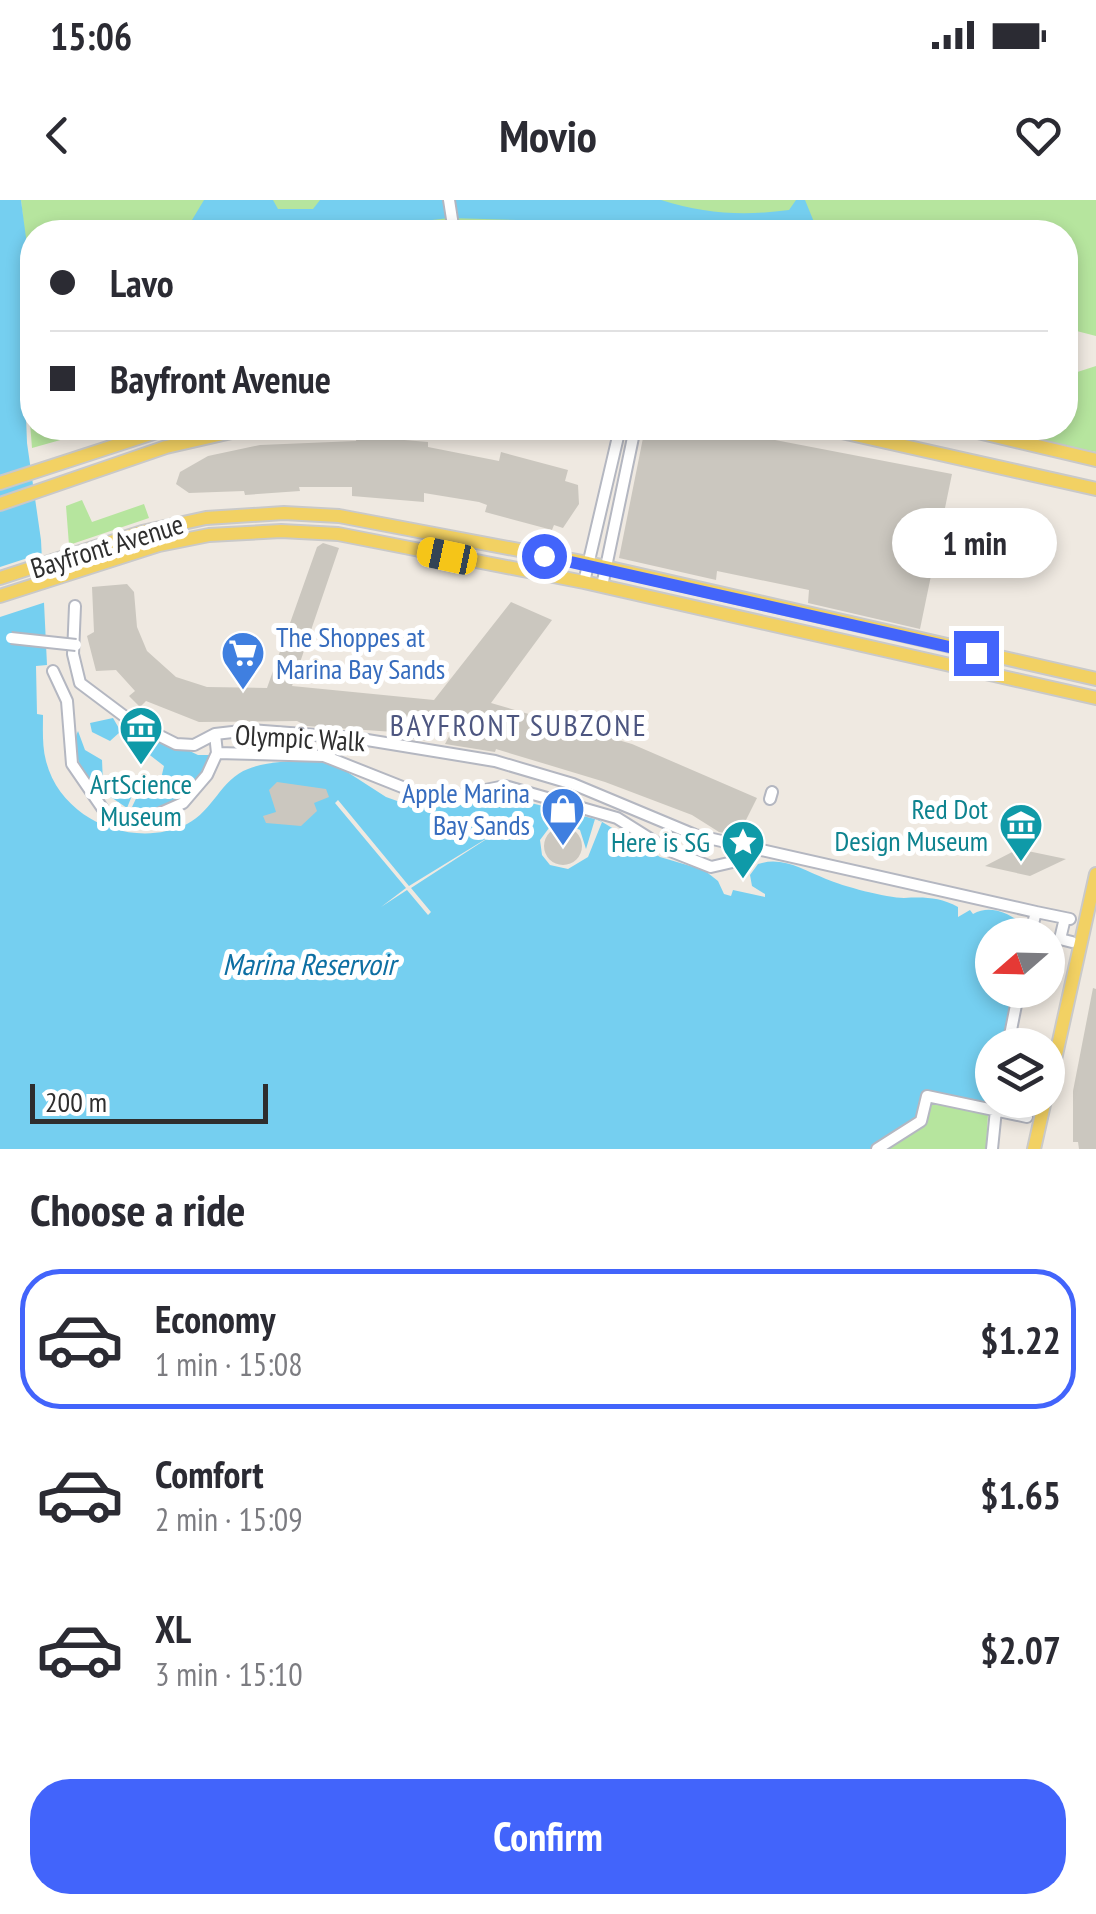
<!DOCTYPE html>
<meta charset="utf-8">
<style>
:root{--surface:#fff;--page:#f7f7f7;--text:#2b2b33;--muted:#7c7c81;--line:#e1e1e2;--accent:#4264fb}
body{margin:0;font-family:"PT Sans Narrow",sans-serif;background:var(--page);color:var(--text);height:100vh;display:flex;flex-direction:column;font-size:38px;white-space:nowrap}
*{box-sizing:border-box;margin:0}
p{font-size:32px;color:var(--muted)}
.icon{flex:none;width:55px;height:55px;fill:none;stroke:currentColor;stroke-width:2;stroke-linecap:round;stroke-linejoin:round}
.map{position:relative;height:949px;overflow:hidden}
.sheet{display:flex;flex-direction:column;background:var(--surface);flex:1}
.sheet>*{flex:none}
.banner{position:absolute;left:20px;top:20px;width:1058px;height:220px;border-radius:40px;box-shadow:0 5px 15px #0003;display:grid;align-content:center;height:220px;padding:0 30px;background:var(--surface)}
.needle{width:65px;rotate:250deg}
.fabs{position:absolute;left:975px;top:718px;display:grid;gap:20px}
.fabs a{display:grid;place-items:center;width:90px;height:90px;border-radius:50%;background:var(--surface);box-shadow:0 5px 15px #0003;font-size:50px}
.scale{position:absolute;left:30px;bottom:25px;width:238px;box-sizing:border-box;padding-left:10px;border:5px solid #2e2e2e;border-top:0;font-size:28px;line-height:35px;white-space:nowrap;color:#2e2e2e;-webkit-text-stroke:8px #fff;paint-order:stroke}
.end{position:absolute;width:45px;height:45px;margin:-22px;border:12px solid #4264fb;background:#fff;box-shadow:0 0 0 5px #fff}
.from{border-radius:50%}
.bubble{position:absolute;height:70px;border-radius:35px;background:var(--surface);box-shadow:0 5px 15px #0003;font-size:32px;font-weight:600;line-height:70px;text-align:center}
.car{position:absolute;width:30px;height:60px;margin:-30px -15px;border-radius:12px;box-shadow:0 0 8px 2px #0007;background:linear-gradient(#f5c518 24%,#345 0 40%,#f5c518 0 76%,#345 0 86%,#f5c518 0)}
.banner b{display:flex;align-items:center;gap:35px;height:95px;font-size:38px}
.banner b+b{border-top:2px solid var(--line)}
.banner i{width:25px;height:25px;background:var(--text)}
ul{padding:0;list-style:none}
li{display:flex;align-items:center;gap:30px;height:140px;margin:0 20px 15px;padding:0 10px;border:5px solid transparent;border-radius:40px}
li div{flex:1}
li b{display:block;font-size:38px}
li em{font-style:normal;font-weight:600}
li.current{border-color:var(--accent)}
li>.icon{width:90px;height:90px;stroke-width:1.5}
h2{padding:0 30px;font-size:45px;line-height:120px}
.primary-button{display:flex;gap:20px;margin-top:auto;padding:20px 30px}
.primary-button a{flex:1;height:115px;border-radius:40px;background:var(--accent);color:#fff;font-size:40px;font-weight:600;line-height:115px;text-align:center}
.status{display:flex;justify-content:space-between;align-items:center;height:70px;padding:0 50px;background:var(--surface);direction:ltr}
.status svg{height:28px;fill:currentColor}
header{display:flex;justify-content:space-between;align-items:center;height:130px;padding:0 30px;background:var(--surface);font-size:45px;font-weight:600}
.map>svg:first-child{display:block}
.green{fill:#b6e59e}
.water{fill:#75cff0}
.pier{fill:#efe9e1}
.building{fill:#cbc7bf}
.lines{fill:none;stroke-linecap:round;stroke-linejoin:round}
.minor-casing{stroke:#b4b7c1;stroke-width:14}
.major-casing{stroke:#c9c9c9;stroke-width:16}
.minor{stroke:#fff;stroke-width:10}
.major{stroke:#f2d163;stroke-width:12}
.minor-bridge-casing{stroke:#b4b7c1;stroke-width:14;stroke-linecap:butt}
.minor-bridge{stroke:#fff;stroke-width:10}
.route{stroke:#4264fb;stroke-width:12}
.labels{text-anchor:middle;stroke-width:10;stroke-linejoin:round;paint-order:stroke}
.street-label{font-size:28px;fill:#2e2e2e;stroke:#fff}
.shop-label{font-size:28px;fill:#366cbe;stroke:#fff;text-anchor:start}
.culture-label{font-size:28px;fill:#0d838f;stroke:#fff;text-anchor:end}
.neighbourhood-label{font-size:30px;letter-spacing:2.5px;fill:#4d5680;stroke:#fff}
.water-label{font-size:30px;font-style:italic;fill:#0d6fa3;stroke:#fff}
</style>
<div class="status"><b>15:06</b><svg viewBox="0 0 49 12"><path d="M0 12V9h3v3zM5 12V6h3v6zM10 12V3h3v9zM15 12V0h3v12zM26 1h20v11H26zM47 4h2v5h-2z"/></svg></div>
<header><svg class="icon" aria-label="back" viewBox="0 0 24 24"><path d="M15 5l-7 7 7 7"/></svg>Movio<svg class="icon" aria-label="heart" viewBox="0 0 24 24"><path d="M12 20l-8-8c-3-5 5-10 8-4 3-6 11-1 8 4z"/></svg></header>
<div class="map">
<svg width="1096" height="949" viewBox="0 0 1096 949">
<rect width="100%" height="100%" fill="#efe9e1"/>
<path class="green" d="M21,0h1075v136l-31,-8v-96h-1033v196h71l-71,20 -9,-114 7,-50z
M1096,166v86l-120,-24h89v-52z
M82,300l10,22 52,-18 5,14 -80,27 -3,-39z
M930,900l58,14 -2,35h-102z"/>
<path class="water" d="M0,0h21l11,83 -9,51 4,109 14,97 6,125 -11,1 1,48 6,1c0,15 -1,31 3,46 15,59 87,89 141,63 26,-13 34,-45 61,-55 25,-10 51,-6 76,-12l62,40 14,5 56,4 47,-10 96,24 61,37 44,13 14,11 6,13 7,2 2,-6 32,7v-3l-13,-8 -2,-11 8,-11c25,-8 45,6 68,15 16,7 61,19 78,19 20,-1 35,-1 54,9v10l12,-7 3,4c20,-11 40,2 57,15l-1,6h-37v55h24l-12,55h-12l-2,61 -66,-15 -6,27 -48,31h-870z
M204,0h69l5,9h35l7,-9h341c45,14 82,16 128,10l7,-10h9l9,22 14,10h-108l-96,-9 -175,-5 -119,14h-151l10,-7z
M113,518l7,12 5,-10 73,35h15l-5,16 -22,19 7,1c-20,12 -37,22 -61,16l10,-21 18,-3 4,-17 -44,-34 -10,9 -18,-9 -2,-9z
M78,531l7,19 17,10 1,23 9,-6 20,-2 5,8 -10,25 -34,-23 8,-4 -10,2c-11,-15 -21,-35 -13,-52z"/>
<path class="pier" d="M46,352l3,49 -49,16v-50z
M338,600l71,86 93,-57 -91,59 20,24 -3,3 -21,-25 -26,17 25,-19 -71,-85z
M595,619l7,3 -14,35 -20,12 -18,-4 -8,-10 -2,-15 12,-16 11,-2 17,8 6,19z"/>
<path class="building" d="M645,228h67l240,46 -32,155 -112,-26 1,-13 -92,-19 -1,9 -97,-22z
M357,236l71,6v5l71,14 2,-9 67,18 -3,11 13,4 1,19 -16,24 -9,-3 -2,5 -67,-18 2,-7 -8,-3 -55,-9v9l-72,-6v-9h-53l1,4 -55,4 -1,-4 -55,2 -13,-9 4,-12 28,-16 52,-11 96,-4z
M323,343l16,5 -47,138 142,14 77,-98 41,18 -61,83 141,41 125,54 -19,38 -19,-4 -27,-17 -87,-33 -109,-33 -1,3 -50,-8 7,-13 -10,-12 -14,6 1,16 -35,-5v-4l-87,-6 -10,-5 -98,1 -53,-21 -6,6 -11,-11 6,-5 -19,-21 -20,1 -9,-35 7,-4 -2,-45 35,-3 7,8 3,35 10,24 29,26 31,10 60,1 50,-141z
M277,582l49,7 3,8 -15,6 3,8 -16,15 -35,-3 -3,-7 13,-4 -7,-22z
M544 646a19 19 0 1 1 38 0a19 19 0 1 1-38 0Z
M1018,649l48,10 -36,17 -45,-10z
M1093,788l3,1v160h-17l-1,-7h-5v-51z"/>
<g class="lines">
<defs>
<path id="minor" d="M449,0l5,32
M584,382l36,-154
M602,386l33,-158
M75,406l-2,48 7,29 52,39 44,22 18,1 21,-11 35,-4 105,8 140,23 78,23 122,51 341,77 -6,23
M53,471l14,30 5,63 33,48 29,8 13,-1 36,-16 24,-28 10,-22 -2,-19
M217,553l107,3 111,44 70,-14 112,32 51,32 43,17 26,-6 9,-14
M770,599l2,-7
M1036,712l34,7
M1065,718l-5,21 12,3
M1008,845l11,-55
M877,949l44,-28 6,-25 100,21
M992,949l5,-49"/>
<path id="major" d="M824,228l272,61
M961,228l135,32
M0,283l169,-55
M0,304l166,-57 83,-19
M0,378l142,-46 64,-14 78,-5 55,3 249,47 508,116
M0,396l159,-51 50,-10 72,-4 57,3 246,48 512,116
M1048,891l48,-217
M1034,949l11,-49"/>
</defs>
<use href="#minor" class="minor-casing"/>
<use href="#major" class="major-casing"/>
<use href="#minor" class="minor"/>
<use href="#major" class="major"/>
<defs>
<path id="minor-bridge" d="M11,438l65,7"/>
</defs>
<use href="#minor-bridge" class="minor-bridge-casing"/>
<use href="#minor-bridge" class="minor-bridge"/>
</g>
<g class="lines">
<path class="route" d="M544,356l432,97"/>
</g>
<defs>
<symbol id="supermarket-pin" viewBox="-11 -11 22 30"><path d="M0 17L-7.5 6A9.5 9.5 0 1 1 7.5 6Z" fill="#3f7fe0" stroke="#fff"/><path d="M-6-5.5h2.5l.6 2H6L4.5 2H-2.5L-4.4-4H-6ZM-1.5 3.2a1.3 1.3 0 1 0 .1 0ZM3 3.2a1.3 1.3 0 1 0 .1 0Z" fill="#fff"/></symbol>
<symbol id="museum-pin" viewBox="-11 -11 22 30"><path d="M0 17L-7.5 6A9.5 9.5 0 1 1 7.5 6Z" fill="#0f9aa8" stroke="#fff"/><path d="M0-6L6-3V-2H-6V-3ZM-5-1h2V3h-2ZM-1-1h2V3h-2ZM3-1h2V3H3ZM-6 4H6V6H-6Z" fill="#fff"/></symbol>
<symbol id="shop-pin" viewBox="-11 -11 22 30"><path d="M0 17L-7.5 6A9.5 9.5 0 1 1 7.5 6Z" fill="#3f7fe0" stroke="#fff"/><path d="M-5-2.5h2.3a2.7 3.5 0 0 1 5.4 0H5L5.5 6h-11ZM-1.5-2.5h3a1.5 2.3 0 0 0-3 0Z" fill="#fff"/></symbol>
<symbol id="sight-pin" viewBox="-11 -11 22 30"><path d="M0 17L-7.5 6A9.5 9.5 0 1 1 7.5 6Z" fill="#0f9aa8" stroke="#fff"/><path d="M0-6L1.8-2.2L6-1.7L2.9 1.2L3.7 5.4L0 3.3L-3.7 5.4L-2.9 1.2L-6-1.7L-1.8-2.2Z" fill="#fff"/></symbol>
</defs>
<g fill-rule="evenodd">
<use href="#supermarket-pin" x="218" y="428" width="50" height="68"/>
<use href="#museum-pin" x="116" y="503" width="50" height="68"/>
<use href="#shop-pin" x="538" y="584" width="50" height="68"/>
<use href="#museum-pin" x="996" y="600" width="50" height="68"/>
<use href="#sight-pin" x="718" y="617" width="50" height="68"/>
</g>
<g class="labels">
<g class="street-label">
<text transform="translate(107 346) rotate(-17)" y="10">Bayfront Avenue</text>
<text transform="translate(300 538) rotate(3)" y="10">Olympic Walk</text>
</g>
<g class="shop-label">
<text x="276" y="447">The Shoppes at<tspan x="276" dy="32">Marina Bay Sands</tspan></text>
<text x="530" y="603" text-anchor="end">Apple Marina<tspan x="530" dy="32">Bay Sands</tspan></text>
</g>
<g class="culture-label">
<text x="141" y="594" text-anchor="middle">ArtScience<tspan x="141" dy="32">Museum</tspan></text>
<text x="988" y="619">Red Dot<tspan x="988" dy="32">Design Museum</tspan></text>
<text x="710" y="652">Here is SG</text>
</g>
<g class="neighbourhood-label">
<text x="519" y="536">BAYFRONT SUBZONE</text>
</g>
<g class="water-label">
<text x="309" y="775">Marina Reservoir</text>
</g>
</g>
</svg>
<div class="fabs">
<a><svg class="needle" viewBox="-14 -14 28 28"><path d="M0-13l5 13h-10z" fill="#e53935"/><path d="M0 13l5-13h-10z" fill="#7c7c81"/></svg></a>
<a><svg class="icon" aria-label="layers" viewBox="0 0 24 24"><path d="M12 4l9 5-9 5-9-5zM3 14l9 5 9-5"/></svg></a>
</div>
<div class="scale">200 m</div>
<i class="end from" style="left:544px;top:356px"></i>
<i class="end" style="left:976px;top:453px"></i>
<div class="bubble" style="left:892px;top:308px;width:165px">1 min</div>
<i class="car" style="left:447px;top:356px;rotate:282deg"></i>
<div class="banner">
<b><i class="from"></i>Lavo</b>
<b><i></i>Bayfront Avenue</b>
</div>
</div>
<section class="sheet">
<h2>Choose a ride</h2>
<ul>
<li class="current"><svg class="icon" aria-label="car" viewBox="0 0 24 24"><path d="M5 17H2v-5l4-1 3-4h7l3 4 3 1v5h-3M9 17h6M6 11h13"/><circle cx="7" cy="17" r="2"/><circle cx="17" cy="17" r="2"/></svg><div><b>Economy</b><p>1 min · 15:08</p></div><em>$1.22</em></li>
<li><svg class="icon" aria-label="car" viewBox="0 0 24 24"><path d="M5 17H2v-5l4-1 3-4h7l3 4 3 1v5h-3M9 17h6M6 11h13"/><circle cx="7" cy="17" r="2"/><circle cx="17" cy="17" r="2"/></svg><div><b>Comfort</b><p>2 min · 15:09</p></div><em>$1.65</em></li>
<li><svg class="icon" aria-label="car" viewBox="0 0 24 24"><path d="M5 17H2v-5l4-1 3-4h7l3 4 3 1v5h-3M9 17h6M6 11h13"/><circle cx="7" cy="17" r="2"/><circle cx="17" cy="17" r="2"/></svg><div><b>XL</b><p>3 min · 15:10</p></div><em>$2.07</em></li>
</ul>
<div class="primary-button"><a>Confirm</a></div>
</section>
